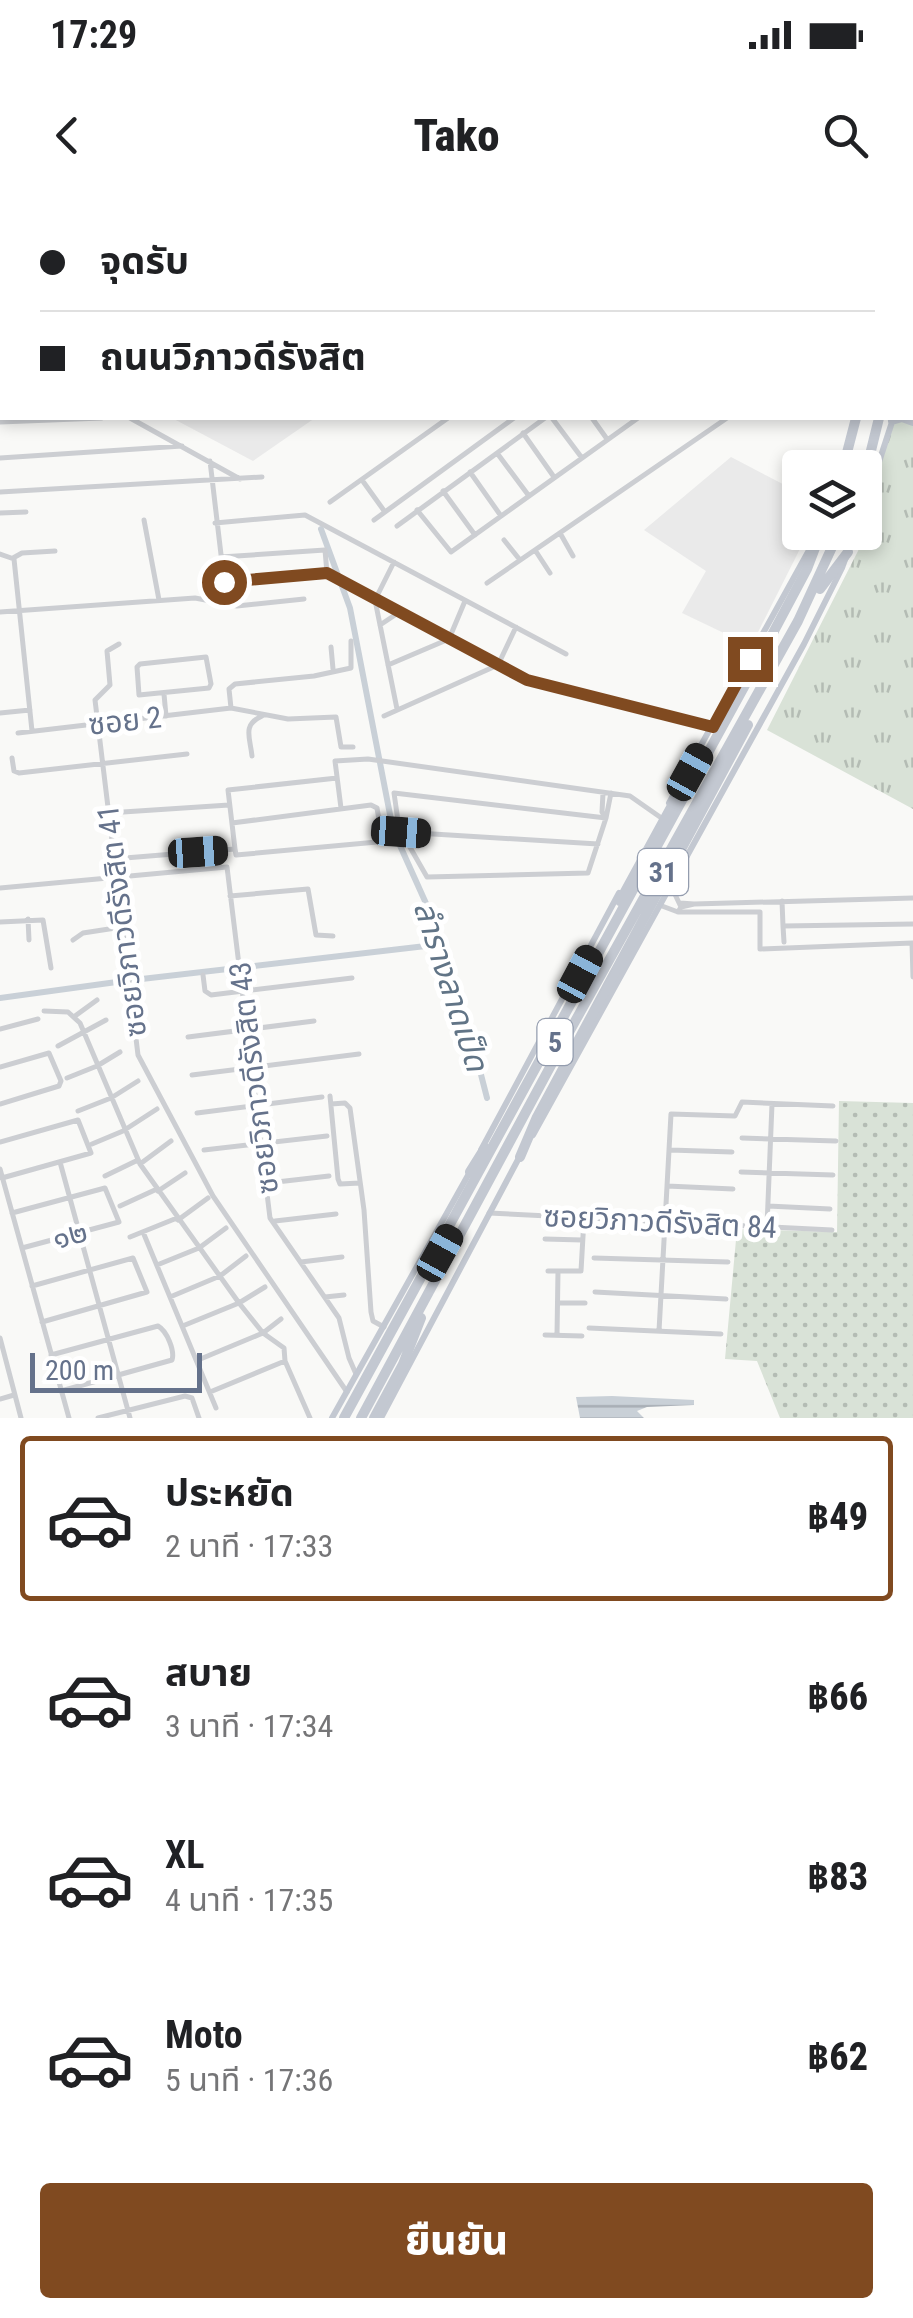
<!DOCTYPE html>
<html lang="th">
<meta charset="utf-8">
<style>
:root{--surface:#fff;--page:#f2f2f2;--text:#202124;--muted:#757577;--line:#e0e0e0;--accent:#804a20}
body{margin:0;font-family:"Roboto Condensed","Noto Sans Thai",sans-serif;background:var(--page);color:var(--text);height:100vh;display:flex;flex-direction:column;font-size:38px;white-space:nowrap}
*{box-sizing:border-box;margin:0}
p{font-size:32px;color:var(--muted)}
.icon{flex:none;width:55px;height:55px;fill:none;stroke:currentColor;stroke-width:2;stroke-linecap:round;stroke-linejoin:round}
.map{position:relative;height:1218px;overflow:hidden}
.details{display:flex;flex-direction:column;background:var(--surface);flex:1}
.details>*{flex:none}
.guide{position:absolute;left:0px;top:0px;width:915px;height:220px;box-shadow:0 5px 15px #0003;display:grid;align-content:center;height:220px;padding:0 40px;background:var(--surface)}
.controls{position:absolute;left:782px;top:250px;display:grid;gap:20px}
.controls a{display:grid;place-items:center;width:100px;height:100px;border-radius:10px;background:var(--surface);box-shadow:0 5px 15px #0003;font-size:50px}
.scale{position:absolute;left:30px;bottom:25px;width:172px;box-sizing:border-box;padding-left:10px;border:5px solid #65728b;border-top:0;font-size:28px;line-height:35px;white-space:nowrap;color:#65728b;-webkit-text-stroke:8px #fff;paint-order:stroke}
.end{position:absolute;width:45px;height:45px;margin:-22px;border:12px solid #804a20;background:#fff;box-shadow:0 0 0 5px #fff}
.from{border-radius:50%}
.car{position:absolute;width:30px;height:60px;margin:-30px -15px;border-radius:12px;box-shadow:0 0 8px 2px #0007;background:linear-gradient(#222 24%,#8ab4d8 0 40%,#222 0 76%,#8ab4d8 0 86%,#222 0)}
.guide b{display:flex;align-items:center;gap:35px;height:95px;font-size:38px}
.guide b+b{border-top:2px solid var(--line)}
.guide i{width:25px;height:25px;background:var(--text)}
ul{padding:18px 0 0;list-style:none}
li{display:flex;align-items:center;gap:30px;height:165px;margin:0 20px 15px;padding:0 20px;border:5px solid transparent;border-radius:10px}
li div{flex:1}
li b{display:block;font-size:38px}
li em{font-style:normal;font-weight:800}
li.on{border-color:var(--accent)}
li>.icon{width:90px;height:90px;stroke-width:1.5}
.button{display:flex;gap:20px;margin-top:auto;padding:20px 40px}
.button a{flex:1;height:115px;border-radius:10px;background:var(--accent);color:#fff;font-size:40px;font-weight:800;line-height:115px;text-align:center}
.status{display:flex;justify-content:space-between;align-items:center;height:70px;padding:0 50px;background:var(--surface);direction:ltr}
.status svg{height:28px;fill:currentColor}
header{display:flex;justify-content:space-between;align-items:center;height:130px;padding:0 40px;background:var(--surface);font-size:45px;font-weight:800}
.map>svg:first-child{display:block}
.built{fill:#eaeaea}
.grass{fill:url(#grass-dots)}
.park{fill:url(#park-tufts)}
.water{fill:url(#water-rules)}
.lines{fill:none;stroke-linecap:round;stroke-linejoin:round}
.canal{stroke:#c9d0d7;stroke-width:6}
.street{stroke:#ccced2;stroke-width:5}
.secondary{stroke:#c3c8d1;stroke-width:6}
.primary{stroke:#c3c8d1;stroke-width:8}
.highway{stroke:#c3c8d1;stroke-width:10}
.route{stroke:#804a20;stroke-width:12}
.labels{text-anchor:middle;stroke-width:10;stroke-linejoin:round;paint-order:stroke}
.shield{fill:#fff;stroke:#939cae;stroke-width:2.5}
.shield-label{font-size:28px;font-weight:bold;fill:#65728b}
.street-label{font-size:30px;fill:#65728b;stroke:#fff}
.water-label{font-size:32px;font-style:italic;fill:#617486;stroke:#fff}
</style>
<div class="status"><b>17:29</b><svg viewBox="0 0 49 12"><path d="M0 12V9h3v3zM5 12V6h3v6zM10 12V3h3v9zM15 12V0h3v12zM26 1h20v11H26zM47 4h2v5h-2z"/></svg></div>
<header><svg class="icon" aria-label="back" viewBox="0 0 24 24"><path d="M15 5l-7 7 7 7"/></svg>Tako<svg class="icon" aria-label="search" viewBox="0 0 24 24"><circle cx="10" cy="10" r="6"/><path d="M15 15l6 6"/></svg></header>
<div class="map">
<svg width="913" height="1218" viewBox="0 0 913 1218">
<defs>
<pattern id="grass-dots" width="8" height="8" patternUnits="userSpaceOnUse" patternTransform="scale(2.5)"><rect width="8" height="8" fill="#d9e2d7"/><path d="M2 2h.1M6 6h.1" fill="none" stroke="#b4bcb4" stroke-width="1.8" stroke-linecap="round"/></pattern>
<pattern id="park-tufts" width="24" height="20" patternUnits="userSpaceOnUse" patternTransform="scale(2.5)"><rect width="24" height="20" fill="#d9e2d7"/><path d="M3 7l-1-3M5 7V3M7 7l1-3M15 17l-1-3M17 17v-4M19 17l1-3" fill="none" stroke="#b4bcb4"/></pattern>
<pattern id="water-rules" width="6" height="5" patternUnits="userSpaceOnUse" patternTransform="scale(2.5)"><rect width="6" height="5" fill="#c9d0d7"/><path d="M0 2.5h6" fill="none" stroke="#a7adb4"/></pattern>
</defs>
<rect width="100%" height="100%" fill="#f9f9f7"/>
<path class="built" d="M0,0l93,2h-91l-2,200z
M353,0h268l-272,2z
M172,218h143l-62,43z
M731,257l69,36v39l8,1 -57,113 -69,-33 24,-42 -62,-41z"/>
<path class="grass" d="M839,901l74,2v315h-133l-23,-57 -32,-2 12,-130 100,3z"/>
<path class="park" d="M898,219l15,3v387l-146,-79 92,-181 19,-55 6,-54z"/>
<path class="water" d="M612,1196l82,4v5l-47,2 -10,4 7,7h-64l-4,-21z"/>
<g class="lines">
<path class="canal" d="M321,329l29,79 43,222 45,100 29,90 20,78
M133,780l310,-36
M0,798l124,-17"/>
<path class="street" d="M202,0l1,2
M246,0l2,2
M291,0l1,2
M337,0l1,2
M68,2l6,-2
M175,2l6,-2
M393,2l3,-2
M811,2l4,-2
M0,6l2,4
M130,218l110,61
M552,218l30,40
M592,218l15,21
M0,222l102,-4
M523,233l31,44
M497,253l32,43
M0,258l182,-12
M210,261l16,136
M470,272l31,44
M362,280l23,32
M443,291l32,44
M0,292l262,-15
M330,302l118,-84
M417,310l34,42 187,-134
M0,313l26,-1
M144,320l15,80
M374,320l140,-102
M215,323l90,-8 261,139
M397,326l148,-108
M560,333l13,23
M504,340l16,20
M535,350l15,23
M0,354l14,5 18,172
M221,357l104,-7 2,23
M13,358l9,-5 33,-2
M394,362l-19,38 22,109
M224,382l103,-9 200,107 186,47
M487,383l240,-165
M0,412l195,-14 42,8 67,-7
M380,425l18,-12
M119,444l-12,7 3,34 -15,15 43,355 75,141 134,196
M331,447l2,22
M206,457l5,27 -2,4 -70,7 -2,-28 3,-3z
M388,465l61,-26 16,-38
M164,494l2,22
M231,508l-2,-19 6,-5 79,-8 37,-8v-27
M0,513l30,-3
M384,516l114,-51 18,-38
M18,533l213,-25 57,11 48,-2 5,30h12
M252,556c-2,-19 -10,-31 10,-40
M12,558l2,13 5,2 168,-19
M394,593l212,25 -18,55 -161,4 -28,-49z
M603,593l-1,19 4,6 5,-25
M341,608l-6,-47 33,-2 262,37 30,21
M123,612l106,-7
M401,632l197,12
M235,649l-7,-59 109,-12
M125,658l110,-9 1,6 141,-13 5,-4 -5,-30 -6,-3 -139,18
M0,688l227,-21 43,351 69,100 10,40 7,16
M230,696l78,-7 8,46 17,1
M782,701l1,25 130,-2
M680,703l14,1 -13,3
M694,704l219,-6
M662,706l16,6 3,-5 -9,-19
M678,712h82v37l152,-6 1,34
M28,719l1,21
M0,722l43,-2 8,48
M783,726l1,16
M73,740l10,-7 39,-6
M203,775l2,16 6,4 141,-17
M44,811l24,1 12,11 60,141 99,139 24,30 21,15 1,13 25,57
M75,816l22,-16
M0,829l38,-10
M188,837l126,-16
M58,846l48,-26
M0,867l49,-14 12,28 -2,5 -59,18
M192,875l167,-21
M67,878l30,-12 23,-14
M330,896l8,83 2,5 20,-1
M331,904l14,-1 5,5 14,102 7,102 2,9 11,6
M78,911l33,-13 27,-17
M197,913l125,-16
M742,938l94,3
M0,942l78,-22 13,33 -89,25
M92,944l31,-13 34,-22
M204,950l123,-14
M670,950l62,2
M60,962l70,256
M140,964l31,-23
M0,969l69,249
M741,972l92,3
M105,976l33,-16
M268,983l61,-7
M667,986l66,3
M158,991l27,-18
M120,1006l37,-17
M768,1006l62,3
M12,1013l93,-25 14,34 -97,26
M489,1013l343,17
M178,1020l30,-22
M275,1021l61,-7
M767,1026l5,-122
M143,1032l73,176
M130,1037l47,-19
M545,1039l37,1
M594,1058l134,4
M301,1062l41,-5
M157,1065l42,-17 27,-20
M548,1071h33l3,-52
M32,1086l101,-28 14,34 -105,30
M595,1092l131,7
M170,1097l50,-21 26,-20
M325,1097l19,-2
M558,1103h27
M185,1125l54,-22 26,-16
M589,1128l132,6
M659,1131l12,-217 64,2 7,-14 91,4
M545,1135l37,1
M557,1135l1,-64
M0,1138l21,80
M51,1155l107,-29c9,5 17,25 14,34l-111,31
M198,1160l65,-27 18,-14
M210,1192l75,-31
M0,1199l14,-4
M98,1218l87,-22 7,2 7,20"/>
<path class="secondary" d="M912,111l1,-15
M865,305l28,-86
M669,603l144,-260
M533,935l271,-491 38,-76 13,-36
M481,950l138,-257
M332,1218l139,-248
M381,1218l140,-264"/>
<path class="primary" d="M892,221l10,-3 11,4"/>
<path class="highway" d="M882,0v2
M893,0v2
M857,2l2,-2
M868,2l2,-2
M912,159l1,1
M912,177h1
M912,191h1
M843,268l13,-50
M865,275l14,-57
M820,389l28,-37
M620,701l54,-99
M520,957l17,-40 211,-392
M470,972l15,-24
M344,1218l412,-753 51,-96 14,-37
M361,1218l202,-375 235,-422 41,-89
M374,1218l29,-54 18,-46"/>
</g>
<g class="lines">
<path class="route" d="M224,382l103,-9 200,107 186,47 37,-68"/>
</g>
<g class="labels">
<g class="shield">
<rect x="638" y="649" width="50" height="46" rx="8"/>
<rect x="537.5" y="819" width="35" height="46" rx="8"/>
</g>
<g class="shield-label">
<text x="663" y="682">31</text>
<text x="555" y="852">5</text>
</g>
<g class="street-label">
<text transform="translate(125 521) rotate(-6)" y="10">ซอย 2</text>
<text transform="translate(122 721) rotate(-97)" y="10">ซอยวิภาวดีรังสิต 41</text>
<text transform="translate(254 878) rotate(-97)" y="10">ซอยวิภาวดีรังสิต 43</text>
<text transform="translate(660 1022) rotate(3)" y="10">ซอยวิภาวดีรังสิต 84</text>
<text transform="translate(70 1035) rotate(-15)" y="10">๑๒</text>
</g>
<g class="water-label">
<text transform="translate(451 786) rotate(72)" y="11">ลำรางลาดเป็ด</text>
</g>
</g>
</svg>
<div class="controls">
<a><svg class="icon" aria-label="layers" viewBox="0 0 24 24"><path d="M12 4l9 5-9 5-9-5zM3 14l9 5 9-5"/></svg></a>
</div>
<div class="scale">200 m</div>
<i class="end from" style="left:224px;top:382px"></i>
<i class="end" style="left:750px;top:459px"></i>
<i class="car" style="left:690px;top:572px;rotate:29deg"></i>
<i class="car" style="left:401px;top:632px;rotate:94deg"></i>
<i class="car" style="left:198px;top:652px;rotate:86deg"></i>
<i class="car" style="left:580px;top:774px;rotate:28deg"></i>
<i class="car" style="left:440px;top:1053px;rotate:29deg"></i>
<div class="guide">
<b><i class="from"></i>จุดรับ</b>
<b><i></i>ถนนวิภาวดีรังสิต</b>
</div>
</div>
<section class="details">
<ul>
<li class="on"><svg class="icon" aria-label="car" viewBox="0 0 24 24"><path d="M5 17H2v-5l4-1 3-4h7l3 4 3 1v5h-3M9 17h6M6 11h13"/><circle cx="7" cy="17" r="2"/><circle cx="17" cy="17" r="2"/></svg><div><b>ประหยัด</b><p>2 นาที · 17:33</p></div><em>฿49</em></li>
<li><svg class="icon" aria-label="car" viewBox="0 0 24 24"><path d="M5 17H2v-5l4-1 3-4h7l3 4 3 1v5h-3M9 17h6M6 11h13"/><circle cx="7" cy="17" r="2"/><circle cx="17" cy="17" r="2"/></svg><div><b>สบาย</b><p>3 นาที · 17:34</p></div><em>฿66</em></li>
<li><svg class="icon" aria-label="car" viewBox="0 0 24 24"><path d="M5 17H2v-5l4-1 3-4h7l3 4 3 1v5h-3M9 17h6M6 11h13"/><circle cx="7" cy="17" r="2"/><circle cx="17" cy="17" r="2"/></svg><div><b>XL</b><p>4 นาที · 17:35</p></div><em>฿83</em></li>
<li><svg class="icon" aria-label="car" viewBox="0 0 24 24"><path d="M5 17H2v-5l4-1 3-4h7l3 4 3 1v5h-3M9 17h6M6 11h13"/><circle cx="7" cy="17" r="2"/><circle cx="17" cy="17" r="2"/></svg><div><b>Moto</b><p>5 นาที · 17:36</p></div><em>฿62</em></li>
</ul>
<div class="button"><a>ยืนยัน</a></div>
</section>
